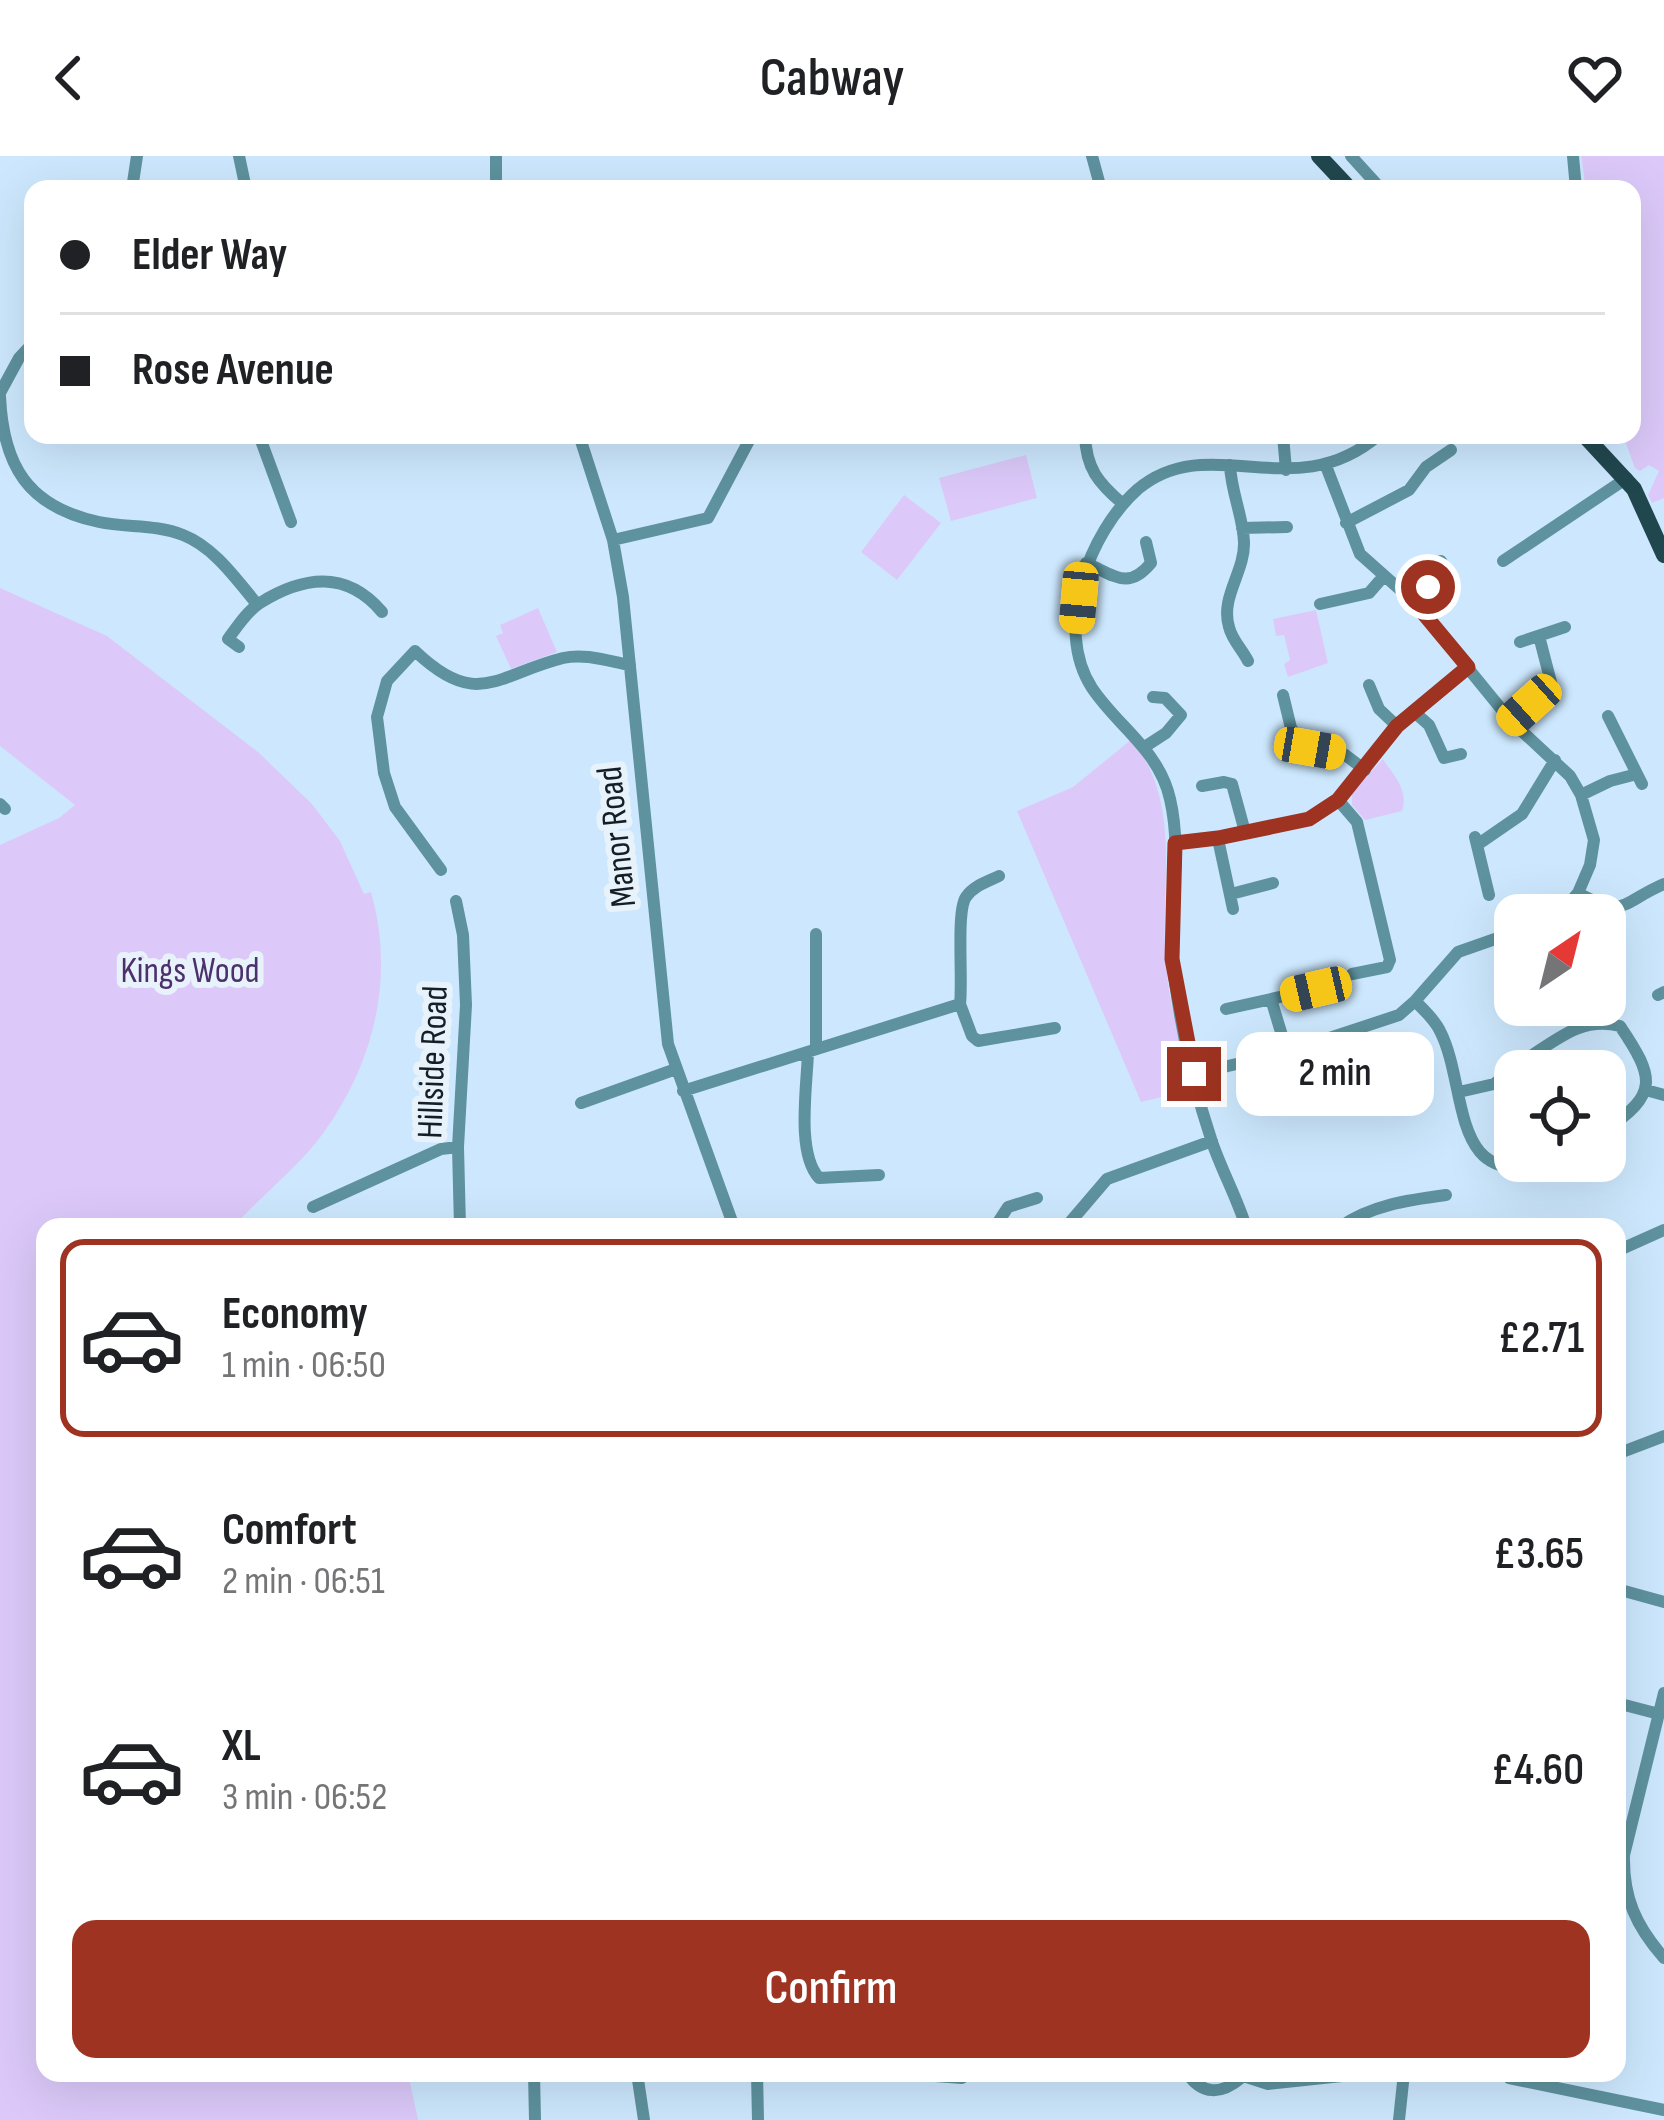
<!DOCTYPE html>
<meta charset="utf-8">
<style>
:root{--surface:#fff;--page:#f2f2f2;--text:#202124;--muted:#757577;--line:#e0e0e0;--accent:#9d3320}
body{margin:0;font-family:"Sofia Sans Condensed",sans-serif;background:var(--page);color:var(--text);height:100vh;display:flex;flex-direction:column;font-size:45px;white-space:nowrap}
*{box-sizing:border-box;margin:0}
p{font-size:39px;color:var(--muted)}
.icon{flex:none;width:66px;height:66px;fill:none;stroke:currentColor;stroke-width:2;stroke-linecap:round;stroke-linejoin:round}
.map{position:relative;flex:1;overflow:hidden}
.panel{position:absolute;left:36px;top:1062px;width:1590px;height:864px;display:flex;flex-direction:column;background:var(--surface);border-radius:24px;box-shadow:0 12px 48px #0002}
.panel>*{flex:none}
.top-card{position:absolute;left:24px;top:24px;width:1617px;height:264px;border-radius:24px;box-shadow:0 12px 48px #0002;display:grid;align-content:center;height:264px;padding:0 36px;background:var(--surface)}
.needle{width:78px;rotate:35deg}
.fabs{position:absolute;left:1494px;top:738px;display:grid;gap:24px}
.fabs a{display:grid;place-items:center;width:132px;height:132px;border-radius:24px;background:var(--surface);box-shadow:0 12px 48px #0002;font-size:60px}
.end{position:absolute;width:54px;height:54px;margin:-27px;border:15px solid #9d3320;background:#fff;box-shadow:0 0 0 6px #fff}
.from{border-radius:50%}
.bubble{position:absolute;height:84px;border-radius:24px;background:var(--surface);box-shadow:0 12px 48px #0002;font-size:39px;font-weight:600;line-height:84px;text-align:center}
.car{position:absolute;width:36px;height:72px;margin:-36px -18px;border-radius:15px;box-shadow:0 0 9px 3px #0007;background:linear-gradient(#f5c518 24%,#345 0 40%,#f5c518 0 76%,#345 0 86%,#f5c518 0)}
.top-card b{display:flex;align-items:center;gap:42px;height:114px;font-size:45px}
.top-card b+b{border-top:3px solid var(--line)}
.top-card i{width:30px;height:30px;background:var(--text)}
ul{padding:21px 0 0;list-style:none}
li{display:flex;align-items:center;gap:36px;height:198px;margin:0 24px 18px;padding:0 12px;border:6px solid transparent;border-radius:24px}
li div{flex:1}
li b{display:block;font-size:45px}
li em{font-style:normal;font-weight:600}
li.selected{border-color:var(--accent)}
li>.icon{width:108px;height:108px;stroke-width:1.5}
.button{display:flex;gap:24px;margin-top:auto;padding:24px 36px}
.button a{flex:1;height:138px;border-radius:24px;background:var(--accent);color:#fff;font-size:48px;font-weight:600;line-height:138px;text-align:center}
header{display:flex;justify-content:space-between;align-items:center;height:156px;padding:0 36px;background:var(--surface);font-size:54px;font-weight:600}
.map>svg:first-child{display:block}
.green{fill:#dcc9fa}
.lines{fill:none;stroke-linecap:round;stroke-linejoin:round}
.minor{stroke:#5e929e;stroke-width:12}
.major{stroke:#21474e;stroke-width:16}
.route{stroke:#9d3320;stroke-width:15}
.labels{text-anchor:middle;stroke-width:12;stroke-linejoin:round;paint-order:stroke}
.street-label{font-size:36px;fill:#151e26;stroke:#e8f2fb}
.park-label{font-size:36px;fill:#4b306b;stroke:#e8f2fb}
</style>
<header><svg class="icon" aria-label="back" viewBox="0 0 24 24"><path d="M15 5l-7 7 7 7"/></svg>Cabway<svg class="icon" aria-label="heart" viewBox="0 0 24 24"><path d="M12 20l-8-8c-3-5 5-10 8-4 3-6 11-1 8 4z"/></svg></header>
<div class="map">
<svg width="1664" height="1964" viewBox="0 0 1664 1964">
<rect width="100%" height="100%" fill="#cde8fe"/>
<path class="green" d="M1581,0h83v342l-12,5 -4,-8 11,-24 -10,-6 -9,6 -5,-3 -12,-33h9v-246h-46z
M1026,299l11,43 -86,23 -12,-43z
M904,339l37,28 -44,57 -36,-28z
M0,432l107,48 151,116 54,52 28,37 24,53 7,-2c24,84 4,169 -47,240 -24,34 -62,63 -91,95h-188v846h363l10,47h-418v-1275l59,-27 16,-13 -75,-59z
M538,452l19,44 -46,17 -15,-33 7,-3 -3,-8z
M1316,454l12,53 -40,14 -4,-13 6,-4 -6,-25 -8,1 -3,-17z
M1132,583c52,69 27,145 34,224 3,43 16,85 25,127l-50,12 -124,-291 56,-24z
M1383,603c11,17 26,31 19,52l-37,9 -13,-15v-13z"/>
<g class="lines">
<path class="minor" d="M239,0l7,33
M496,0v33
M1092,0l9,33
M1351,0l30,33
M1573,0l3,33
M132,33l5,-33
M0,237l19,-35 14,-15
M0,240c3,70 28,111 99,126 28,6 57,2 84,13 31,12 53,44 74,69
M259,279l32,87
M579,279l34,105 10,57 45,447 66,183
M1085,279c1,33 13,48 38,69
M1283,279l3,35
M1230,309c1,27 13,51 14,77 1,30 -24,55 -15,85 3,13 13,22 19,34
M1326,310l34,88 54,48 97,119 59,55 11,19 13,45 -4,25 -12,28 -19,22
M1346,367l63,-33 17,-23 25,-17
M1242,372l45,-1
M613,384l95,-22 44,-83
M1441,405l12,20
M1503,405l124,-83
M1086,407c28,12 42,28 65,0l-5,-21
M1414,446l34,-28
M1320,448l49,-11 14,-16
M1520,486l45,-15
M239,491l-11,-8c9,-12 19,-28 32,-36 45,-28 87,-32 122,9
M1369,529l10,24 18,17
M1283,539l8,33 9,13 10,7 34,6 21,16
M1413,555l16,14 15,33 17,-4
M1608,560l34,68
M1511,565l42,-31 -14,-54
M1146,590l20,-13 15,-18 -16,-17 -12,-1
M1202,630l22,-4 8,2 13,48
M1581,639l29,-14 27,-7
M1338,644l19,22 33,138 -3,7 -35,7
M0,648l5,5
M1475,681l14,58
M1218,683l15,70
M1175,687l43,-4 91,-20 29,-19 59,-74 71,-59
M1477,689l45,-31 33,-54
M441,714l-46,-63 -11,-34 -7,-56 10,-36 28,-30c62,59 81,24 148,7 22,-5 45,3 67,7
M1578,737c48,26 42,10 86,-9
M1231,738l42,-11
M456,745l7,34 3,70 -8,142 2,80
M816,778v115
M1658,839l6,-3
M1271,843l16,53
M1415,845c9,9 20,19 25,30 29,56 8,163 109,130
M960,848l12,32 6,5 77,-13
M1226,853l90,-20
M808,896c-1,34 -12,101 11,126l60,-3
M1540,915l-9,-15c30,-20 53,-39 89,-30 35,52 39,68 -15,104
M1194,918l93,-22 112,-37 16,-14 43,-49 57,-20
M1646,934l18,5
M683,935l277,-87c3,-24 -4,-93 6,-107 7,-11 21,-15 33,-21
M1459,936l35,-8 37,-28
M581,947l95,-34
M313,1051l128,-58 17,-2
M995,1071l13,-20 29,-9
M1066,1071l41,-48 105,-38
M1246,1071c-9,-29 -24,-56 -34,-85 -17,-51 -30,-107 -37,-160 -9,-60 9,-124 -5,-183 -11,-49 -52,-72 -78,-111 -39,-60 -3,-156 46,-199 72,-60 156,19 241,-54
M1340,1071c32,-22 68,-27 106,-32
M1617,1095l47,-21
M1617,1298l47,-18
M1617,1433l47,13
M1664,1537l-40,162c-1,43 12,71 40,103
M1617,1547l42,11
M534,1917l1,47
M637,1917l7,47
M757,1917l1,47
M895,1917l67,5
M1187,1917c15,22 34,22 54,5
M1234,1917l34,11 102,-11
M1509,1922l155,32
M1399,1964l5,-47"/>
<path class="major" d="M1319,0l31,33
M1584,279l50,54 30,66"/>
</g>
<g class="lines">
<path class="route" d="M1194,918l-22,-115 3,-116 43,-5 91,-19 29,-19 59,-74 71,-59 -54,-65 14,-15"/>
</g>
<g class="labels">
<g class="street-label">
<text transform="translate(615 681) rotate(-96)" y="13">Manor Road</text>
<text transform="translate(431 906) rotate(-88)" y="13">Hillside Road</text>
</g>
<g class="park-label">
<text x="190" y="826">Kings Wood</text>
</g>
</g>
</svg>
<div class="fabs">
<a><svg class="needle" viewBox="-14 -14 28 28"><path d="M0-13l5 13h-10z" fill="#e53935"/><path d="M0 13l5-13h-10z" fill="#757577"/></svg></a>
<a><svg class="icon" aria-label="locate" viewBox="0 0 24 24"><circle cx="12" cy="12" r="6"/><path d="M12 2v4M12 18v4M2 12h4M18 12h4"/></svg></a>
</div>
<i class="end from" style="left:1428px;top:431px"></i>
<i class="end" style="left:1194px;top:918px"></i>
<div class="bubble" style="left:1236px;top:876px;width:198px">2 min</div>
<i class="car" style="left:1079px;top:442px;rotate:185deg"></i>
<i class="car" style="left:1529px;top:549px;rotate:228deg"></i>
<i class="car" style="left:1310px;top:592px;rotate:100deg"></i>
<i class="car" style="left:1316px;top:833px;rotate:257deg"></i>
<div class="top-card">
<b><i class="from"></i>Elder Way</b>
<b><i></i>Rose Avenue</b>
</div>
<section class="panel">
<ul>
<li class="selected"><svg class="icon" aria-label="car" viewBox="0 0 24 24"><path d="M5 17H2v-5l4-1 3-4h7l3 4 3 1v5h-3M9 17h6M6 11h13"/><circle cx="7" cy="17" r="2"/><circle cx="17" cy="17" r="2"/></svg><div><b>Economy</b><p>1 min · 06:50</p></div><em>£2.71</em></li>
<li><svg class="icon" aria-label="car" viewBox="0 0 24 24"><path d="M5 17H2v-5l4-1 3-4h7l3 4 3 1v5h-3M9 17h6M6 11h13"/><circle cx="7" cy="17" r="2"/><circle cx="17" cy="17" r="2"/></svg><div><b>Comfort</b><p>2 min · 06:51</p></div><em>£3.65</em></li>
<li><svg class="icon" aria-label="car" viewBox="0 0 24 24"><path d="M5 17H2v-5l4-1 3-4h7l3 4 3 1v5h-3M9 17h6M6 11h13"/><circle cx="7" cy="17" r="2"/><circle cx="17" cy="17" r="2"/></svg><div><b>XL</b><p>3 min · 06:52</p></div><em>£4.60</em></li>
</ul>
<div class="button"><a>Confirm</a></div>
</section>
</div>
